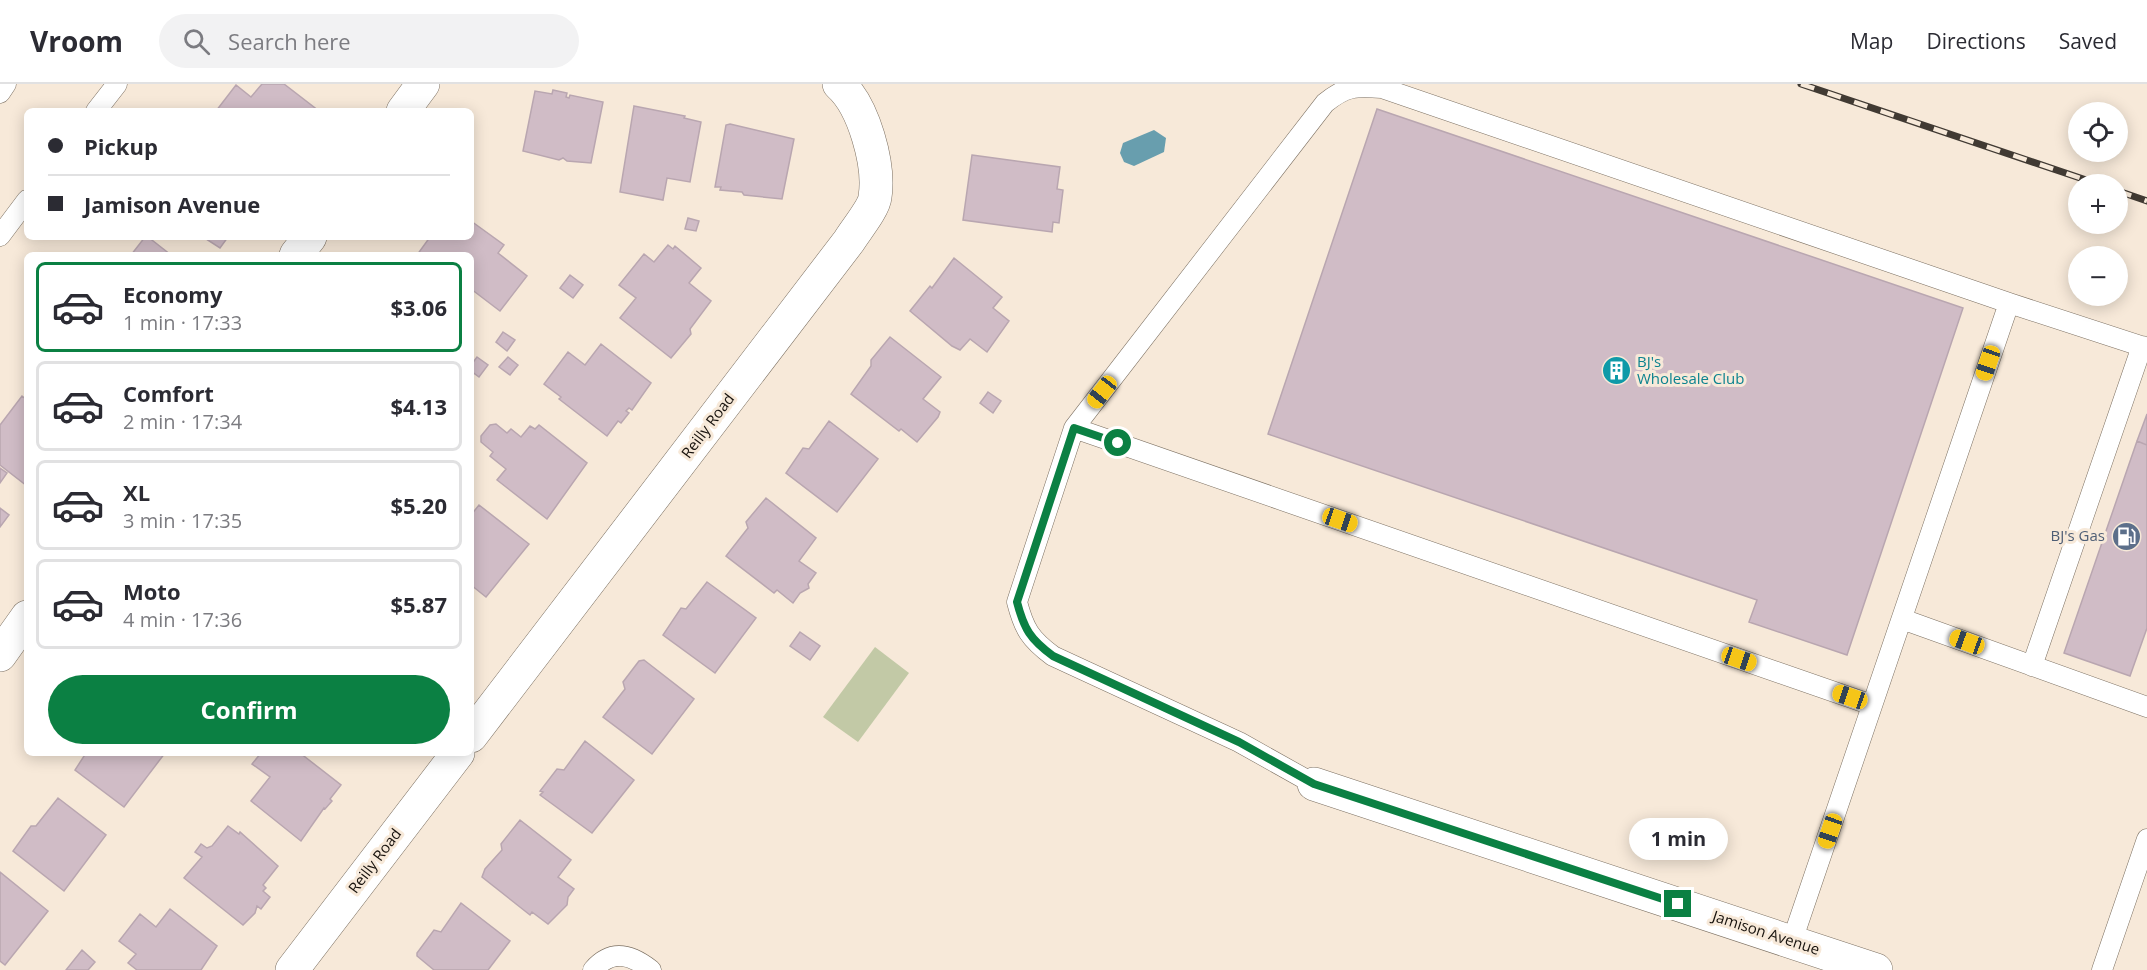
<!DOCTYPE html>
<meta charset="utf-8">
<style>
:root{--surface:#fff;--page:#f2f2f3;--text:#2b2b33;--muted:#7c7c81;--line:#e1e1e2;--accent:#0b8043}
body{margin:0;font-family:"Open Sans",sans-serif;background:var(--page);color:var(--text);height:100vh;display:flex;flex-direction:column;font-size:22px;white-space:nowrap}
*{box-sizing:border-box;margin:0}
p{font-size:20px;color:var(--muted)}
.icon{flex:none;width:33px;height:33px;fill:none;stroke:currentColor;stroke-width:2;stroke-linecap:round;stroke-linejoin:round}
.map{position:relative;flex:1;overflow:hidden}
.drawer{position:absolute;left:24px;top:168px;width:450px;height:504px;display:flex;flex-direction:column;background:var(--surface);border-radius:9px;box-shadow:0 3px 15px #0003}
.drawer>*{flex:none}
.top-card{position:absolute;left:24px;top:24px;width:450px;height:132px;border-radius:9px;box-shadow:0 3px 15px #0003;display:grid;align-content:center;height:132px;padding:0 24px;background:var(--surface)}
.tools{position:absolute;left:2068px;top:18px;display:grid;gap:12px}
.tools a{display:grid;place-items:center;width:60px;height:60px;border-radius:50%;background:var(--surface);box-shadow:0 3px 15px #0003;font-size:30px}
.end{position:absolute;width:27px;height:27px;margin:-14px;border:8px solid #0b8043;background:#fff;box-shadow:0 0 0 3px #fff}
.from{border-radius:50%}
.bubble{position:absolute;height:42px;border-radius:21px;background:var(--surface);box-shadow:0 3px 15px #0003;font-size:20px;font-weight:700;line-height:42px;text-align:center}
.car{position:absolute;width:18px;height:36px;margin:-18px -9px;border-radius:8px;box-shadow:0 0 4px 2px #0007;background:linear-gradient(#f5c518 24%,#345 0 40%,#f5c518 0 76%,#345 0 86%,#f5c518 0)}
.top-card b{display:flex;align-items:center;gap:21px;height:57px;font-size:22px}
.top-card b+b{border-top:2px solid var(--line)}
.top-card i{width:15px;height:15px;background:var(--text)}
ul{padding:10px 0 0;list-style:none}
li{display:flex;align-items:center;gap:18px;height:90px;margin:0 12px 9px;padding:0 12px;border:3px solid var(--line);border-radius:9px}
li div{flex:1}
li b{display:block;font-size:22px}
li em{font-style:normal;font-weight:700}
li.selected{border-color:var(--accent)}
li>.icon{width:54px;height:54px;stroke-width:1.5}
.primary-button{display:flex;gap:12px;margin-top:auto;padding:12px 24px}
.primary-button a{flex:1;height:69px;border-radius:36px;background:var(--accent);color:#fff;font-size:24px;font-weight:700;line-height:69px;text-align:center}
header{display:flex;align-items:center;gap:36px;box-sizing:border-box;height:84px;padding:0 30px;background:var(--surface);border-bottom:2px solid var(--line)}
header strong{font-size:28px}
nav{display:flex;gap:33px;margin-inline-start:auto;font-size:21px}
.search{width:420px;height:54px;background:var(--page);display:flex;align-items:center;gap:15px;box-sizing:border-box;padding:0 21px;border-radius:33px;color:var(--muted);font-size:22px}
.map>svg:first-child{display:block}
.green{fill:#c2c9a6}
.water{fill:#689eae}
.building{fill:#d0bcc6;stroke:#b9a6b0;stroke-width:1.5}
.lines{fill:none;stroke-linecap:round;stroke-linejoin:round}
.lane-casing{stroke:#7c7062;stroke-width:21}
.street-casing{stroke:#7c7062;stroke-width:34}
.lane{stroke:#fff;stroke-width:20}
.street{stroke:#fff;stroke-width:33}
.rail-casing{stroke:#413a33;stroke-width:7}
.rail{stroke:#f7e9d9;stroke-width:4.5;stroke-dasharray:14;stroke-linecap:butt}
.route{stroke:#0b8043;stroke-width:8}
.labels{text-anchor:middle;stroke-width:6;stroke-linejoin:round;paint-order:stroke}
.culture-label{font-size:15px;fill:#0d838f;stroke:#f7e9d9;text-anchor:start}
.street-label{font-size:15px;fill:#17120d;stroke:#f7e9d9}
.service-label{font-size:15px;fill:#4e5e75;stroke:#f7e9d9;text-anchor:end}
</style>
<header>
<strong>Vroom</strong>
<div class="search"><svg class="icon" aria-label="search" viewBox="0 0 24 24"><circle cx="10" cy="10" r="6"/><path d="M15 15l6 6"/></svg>Search here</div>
<nav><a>Map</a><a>Directions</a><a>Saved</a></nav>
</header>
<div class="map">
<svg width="2147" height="886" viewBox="0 0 2147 886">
<rect width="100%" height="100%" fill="#f7e9d9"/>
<path class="green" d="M875,563l34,26 -51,69 -35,-25z"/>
<path class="water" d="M1154,46l12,8 -2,14 -30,14 -10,-4 -4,-9 3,-10z"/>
<path class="building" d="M262,0h22l35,27h-103l20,-26 15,12z
M553,6l14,3 -1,4 3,1 1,-3 33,7 -12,61 -24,-2 -4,-3 -4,2 -36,-9 12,-60 17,3z
M634,22l51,10 -1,2 17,4 -11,60 -23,-4 -4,22 -43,-8z
M1377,25l586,199 -116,347 -98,-33 8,-22 -489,-166z
M730,40l64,15 -12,60 -38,-4 -2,-3 -22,-2 1,-3h-6l11,-62z
M972,71l88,12 -3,22 6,1 -4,33 -6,-1 -1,10 -89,-12z
M688,134l11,3 -3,10 -11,-2z
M471,137l33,24 -6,8 29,23 -27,35 -29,-22v-34h-54l13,-18h41z
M145,153h3l23,18h-40z
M203,153h25l-8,11z
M668,161l5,4 2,-3 26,22 -12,15 22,18 -21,28 1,5 -20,24 -51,-40 16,-20 -17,-13 25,-31 10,8z
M954,174l48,39 -9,11 16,13 -22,31 -17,-13 -10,11 -8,-4 -42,-35 20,-25 2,2z
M570,191l13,10 -10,13 -13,-10z
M503,248l12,8 -8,11 -11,-9z
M890,253l51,40 -18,22 17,13 -2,5 -21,25 -16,-13 -2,2 -48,-37 20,-28v-6z
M601,260l50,39 -19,27 -3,-2 -3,3 3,2 -8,10 -3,-2 -11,15 -48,-37 2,-2 -17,-13 24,-32 17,13z
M477,273l11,8 -9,12 -8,-6v-6z
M508,273l10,8 -8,10 -11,-8z
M988,308l13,9 -8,12 -13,-10z
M22,312l5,4v86l-27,-21v-40z
M2147,330v31l-10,-4z
M829,337l49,38 -41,53 -51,-39 17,-25 6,1z
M496,340l11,9 4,-4 10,8 9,-11 5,3 4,-4 48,38 -40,56 -50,-39 9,-11 -16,-13 3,-4 -12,-10v-6l9,-11z
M2137,357l10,4v183l-17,48 -66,-23z
M0,384l7,5 -7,10z
M766,414l50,40 -17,23 17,12 -8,11 1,4 -9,5 -7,10 -16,-13 -3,3 -48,-37 22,-28 -2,-6z
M479,421l50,39 -43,53 -15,-12v-70z
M0,424l9,7 -9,12z
M707,498l49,36 -41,55 -52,-38 18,-27 5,1z
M800,548l20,14 -10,14 -20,-14z
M644,576l50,39 -42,55 -49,-37 22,-28 -2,-7 16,-21z
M585,657l49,39 -42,53 -52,-38 3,-3 -3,-1 17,-22 7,1z
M86,669h79l-41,54 -49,-37z
M261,669h39l41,32 -11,14 2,2 -7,8 -1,-1 -23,33 -50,-40 19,-24 -18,-13z
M58,714l48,37 -42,56 -51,-40 18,-25h5z
M520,736l51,40 -13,17 16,12 -6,8 -1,8 -19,19 -16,-12 -2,3 -48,-38 3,-8 17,-19 -1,-6z
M228,742l11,8 1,-2 38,34 -15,19 3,3 -3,3 7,6 -9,12 -4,-3 -2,7 -12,12 -59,-47 18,-21 -7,-5 6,-8 6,4 5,-2z
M0,788l48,39 -43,54 -5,-4z
M461,819l49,38 -22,29h-54l-17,-14v-3l17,-23 7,2z
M170,825l47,37 -16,24h-64l-9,-7 8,-9 -17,-13 21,-27 16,13z
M82,866l13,12 -7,8h-22z"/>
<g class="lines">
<defs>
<path id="lane" d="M0,9l6,-9
M96,27l21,-27
M0,152l27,-36
M1074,344l251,-325c21,-17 30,-17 57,-15l627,215
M1902,535l245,88
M2032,582l110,-320
M1314,700l-75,-42 -186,-86c-23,-17 -29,-27 -36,-54l57,-174 798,277
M1792,857l217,-638 138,45
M593,886c19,-22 39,-15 58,0
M2102,886l45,-131"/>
<path id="street" d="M403,27l20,-27
M296,171l14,-18
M0,571l27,-38
M471,652l378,-495c6,-10 25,-33 26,-44 5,-32 -11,-91 -36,-113
M1314,700l562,186
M292,886l166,-217"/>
</defs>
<use href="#lane" class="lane-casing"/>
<use href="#street" class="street-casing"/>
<use href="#lane" class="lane"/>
<use href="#street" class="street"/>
<defs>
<path id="rail" d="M1801,0l297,100
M2118,107l29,10"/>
</defs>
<use href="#rail" class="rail-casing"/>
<use href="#rail" class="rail"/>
</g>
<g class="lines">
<path class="route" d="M1118,359l-44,-15 -57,174c7,27 13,37 36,54l186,86 75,42 364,120"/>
</g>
<defs>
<symbol id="building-disc" viewBox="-11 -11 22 22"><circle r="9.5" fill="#0f9aa8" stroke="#f7e9d9"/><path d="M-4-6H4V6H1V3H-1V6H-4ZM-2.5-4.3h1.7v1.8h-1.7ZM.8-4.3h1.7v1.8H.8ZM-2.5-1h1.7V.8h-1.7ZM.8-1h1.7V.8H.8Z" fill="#fff"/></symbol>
<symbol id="fuel-disc" viewBox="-11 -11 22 22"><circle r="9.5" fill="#5c6f8a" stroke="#f7e9d9"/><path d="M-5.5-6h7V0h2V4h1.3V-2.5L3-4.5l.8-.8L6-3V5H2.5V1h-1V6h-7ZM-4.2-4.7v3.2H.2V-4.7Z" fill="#fff"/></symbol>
</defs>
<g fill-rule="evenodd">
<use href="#building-disc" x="1600" y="270" width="33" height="33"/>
<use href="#fuel-disc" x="2110" y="436" width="33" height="33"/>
</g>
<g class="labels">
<g class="culture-label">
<text x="1637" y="283">BJ's<tspan x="1637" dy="17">Wholesale Club</tspan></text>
</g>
<g class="street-label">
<text transform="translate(708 342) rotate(-53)" y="5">Reilly Road</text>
<text transform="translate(375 777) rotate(-53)" y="5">Reilly Road</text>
<text transform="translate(1766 849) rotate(18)" y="5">Jamison Avenue</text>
</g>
<g class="service-label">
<text x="2105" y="457">BJ's Gas</text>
</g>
</g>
</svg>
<div class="tools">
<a><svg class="icon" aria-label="locate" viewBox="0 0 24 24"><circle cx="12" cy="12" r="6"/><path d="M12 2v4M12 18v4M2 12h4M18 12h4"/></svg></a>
<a>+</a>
<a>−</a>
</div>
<i class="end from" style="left:1118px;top:359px"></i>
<i class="end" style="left:1678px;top:820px"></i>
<div class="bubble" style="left:1629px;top:734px;width:99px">1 min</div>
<i class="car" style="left:1988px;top:279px;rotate:199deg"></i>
<i class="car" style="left:1102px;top:308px;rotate:218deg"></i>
<i class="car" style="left:1340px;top:436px;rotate:109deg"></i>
<i class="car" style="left:1967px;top:558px;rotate:290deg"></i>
<i class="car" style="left:1739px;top:575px;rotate:109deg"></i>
<i class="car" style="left:1850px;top:613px;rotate:289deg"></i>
<i class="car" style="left:1830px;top:747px;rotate:199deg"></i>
<div class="top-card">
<b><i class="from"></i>Pickup</b>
<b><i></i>Jamison Avenue</b>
</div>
<section class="drawer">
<ul>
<li class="selected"><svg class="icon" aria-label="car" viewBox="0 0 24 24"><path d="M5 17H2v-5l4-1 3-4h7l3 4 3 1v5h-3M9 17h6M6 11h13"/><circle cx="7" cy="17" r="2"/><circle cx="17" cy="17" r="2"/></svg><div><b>Economy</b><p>1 min · 17:33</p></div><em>$3.06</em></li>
<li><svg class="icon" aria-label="car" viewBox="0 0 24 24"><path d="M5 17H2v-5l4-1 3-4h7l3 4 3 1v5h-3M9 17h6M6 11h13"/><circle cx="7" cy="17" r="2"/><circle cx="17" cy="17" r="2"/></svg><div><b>Comfort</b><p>2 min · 17:34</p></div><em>$4.13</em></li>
<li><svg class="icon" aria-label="car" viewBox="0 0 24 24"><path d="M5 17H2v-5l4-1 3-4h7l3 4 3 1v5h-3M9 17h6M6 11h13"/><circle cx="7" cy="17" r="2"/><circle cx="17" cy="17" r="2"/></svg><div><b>XL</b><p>3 min · 17:35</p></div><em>$5.20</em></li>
<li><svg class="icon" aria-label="car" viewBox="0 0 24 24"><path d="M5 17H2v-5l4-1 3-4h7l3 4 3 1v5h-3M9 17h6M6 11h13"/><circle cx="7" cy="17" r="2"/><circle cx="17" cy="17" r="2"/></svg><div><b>Moto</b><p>4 min · 17:36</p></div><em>$5.87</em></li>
</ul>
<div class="primary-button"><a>Confirm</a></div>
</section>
</div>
